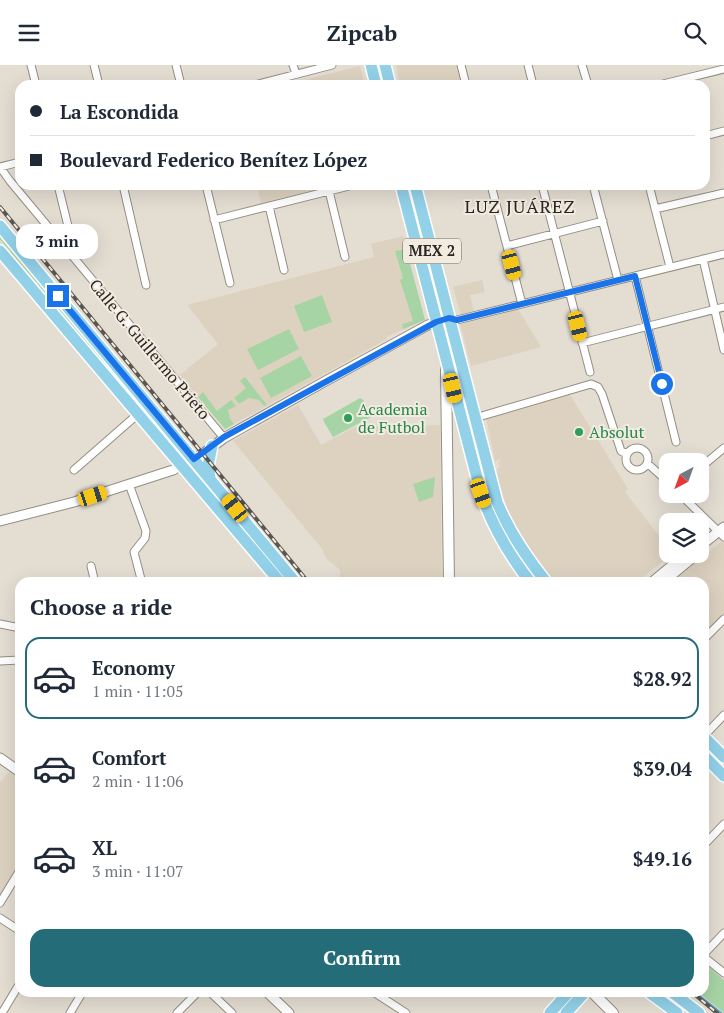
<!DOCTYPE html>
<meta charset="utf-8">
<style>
:root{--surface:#fff;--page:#f2f2f3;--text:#1f2937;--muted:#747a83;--line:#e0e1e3;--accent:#246c78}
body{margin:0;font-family:"PT Serif",serif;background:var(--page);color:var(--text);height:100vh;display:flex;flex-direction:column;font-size:19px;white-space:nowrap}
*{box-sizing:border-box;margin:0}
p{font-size:16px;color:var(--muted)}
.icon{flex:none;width:28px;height:28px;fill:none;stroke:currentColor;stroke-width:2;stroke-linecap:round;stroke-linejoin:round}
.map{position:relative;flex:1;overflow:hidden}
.details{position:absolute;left:15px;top:512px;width:694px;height:420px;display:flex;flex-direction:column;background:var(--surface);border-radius:15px;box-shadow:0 5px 20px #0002}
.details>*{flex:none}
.top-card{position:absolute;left:15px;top:15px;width:695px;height:110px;border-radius:15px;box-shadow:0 5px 20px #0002;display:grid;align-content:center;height:110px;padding:0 15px;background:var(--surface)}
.needle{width:32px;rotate:221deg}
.buttons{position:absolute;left:659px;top:388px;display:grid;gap:10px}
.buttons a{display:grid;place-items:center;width:50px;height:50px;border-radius:10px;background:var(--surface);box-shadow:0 5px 20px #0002;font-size:25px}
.end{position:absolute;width:22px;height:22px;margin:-11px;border:6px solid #1a73e8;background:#fff;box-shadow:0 0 0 2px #fff}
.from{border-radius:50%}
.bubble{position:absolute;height:35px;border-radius:15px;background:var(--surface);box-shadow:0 5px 20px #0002;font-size:16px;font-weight:700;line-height:35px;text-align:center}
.car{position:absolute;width:15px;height:30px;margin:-15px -8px;border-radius:6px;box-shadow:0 0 4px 1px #0007;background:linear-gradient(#f5c518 24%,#345 0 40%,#f5c518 0 76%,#345 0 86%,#f5c518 0)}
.top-card b{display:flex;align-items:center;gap:18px;height:48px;font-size:19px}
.top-card b+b{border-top:1px solid var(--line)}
.top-card i{width:12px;height:12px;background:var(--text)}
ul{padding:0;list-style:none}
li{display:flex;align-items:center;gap:15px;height:82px;margin:0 10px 8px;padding:0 5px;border:2px solid transparent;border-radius:15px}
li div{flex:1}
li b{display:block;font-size:19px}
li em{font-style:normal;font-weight:700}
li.selected{border-color:var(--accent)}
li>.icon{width:45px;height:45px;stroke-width:1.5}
h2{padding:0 15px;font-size:22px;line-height:60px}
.action{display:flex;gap:10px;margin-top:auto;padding:10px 15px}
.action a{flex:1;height:58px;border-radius:15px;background:var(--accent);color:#fff;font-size:20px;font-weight:700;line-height:58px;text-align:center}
header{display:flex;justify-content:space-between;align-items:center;height:65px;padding:0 15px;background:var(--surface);font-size:22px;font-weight:700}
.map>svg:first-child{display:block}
.built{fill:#ddd2c0}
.green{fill:#a7d4a5}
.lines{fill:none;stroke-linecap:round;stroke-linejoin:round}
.stream{stroke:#599cbb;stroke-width:2}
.minor-casing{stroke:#948e83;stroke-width:9}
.tertiary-casing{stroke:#948e83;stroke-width:11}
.secondary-casing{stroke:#948e83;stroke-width:12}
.primary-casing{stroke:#fff;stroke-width:14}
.minor{stroke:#fff;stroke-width:7}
.tertiary{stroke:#fff;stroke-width:9}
.secondary{stroke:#fff;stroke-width:10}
.primary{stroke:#93d1e9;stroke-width:11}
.rail-casing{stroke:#5a5650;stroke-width:4}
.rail{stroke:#f2ebe0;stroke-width:2;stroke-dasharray:5.5;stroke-linecap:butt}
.route{stroke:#1a73e8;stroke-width:6}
.leisure-dot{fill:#2e9e5b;stroke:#f2ebe0;stroke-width:2}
.labels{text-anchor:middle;stroke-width:4;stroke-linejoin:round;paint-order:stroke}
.shield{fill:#f2ebe0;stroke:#65625c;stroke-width:1}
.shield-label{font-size:15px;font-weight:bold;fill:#292723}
.street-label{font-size:16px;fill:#292723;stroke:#f2ebe0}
.leisure-label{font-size:16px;fill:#27864d;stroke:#f2ebe0;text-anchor:start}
.neighbourhood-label{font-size:18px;letter-spacing:1px;fill:#292723;stroke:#f2ebe0}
</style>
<header><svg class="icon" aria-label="menu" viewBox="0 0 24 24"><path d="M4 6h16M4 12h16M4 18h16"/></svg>Zipcab<svg class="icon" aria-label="search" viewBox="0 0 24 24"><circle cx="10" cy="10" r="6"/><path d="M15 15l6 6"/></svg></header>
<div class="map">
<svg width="724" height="948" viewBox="0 0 724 948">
<rect width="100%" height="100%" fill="#e4ddd2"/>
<path class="built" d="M396,0h60l5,20h-61z
M360,1l5,19h-80z
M257,120h78l-74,18z
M403,171l22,84 -39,17 1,2 -162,90 -45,-54 38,-31 -31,-39 187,-48 -3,-13z
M482,215l3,12 -15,3 4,17 -13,3 -8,-28z
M518,244l23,38 -70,19 -11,-43z
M569,328l59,96 -3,3 42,54 1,8h7l-9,8 -2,-2 -27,22h-82l-28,-34 -17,-31 -13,-40v-8l3,-2 -2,-5 3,-1 -1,-2 -5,2 -9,-43z
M298,340l23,40 34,-18 85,-2 2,157h-108l6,-5v-7l-13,-11v-1l-4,-5 1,-2 -91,-110z
M722,476l2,2v72l-20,20v-52h-33z
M10,706l10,9v83l-20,31v-112z"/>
<path class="green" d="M0,167l110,134 -1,1 -6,-5 -103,-123z
M406,184l19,71 -22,9 -1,-5 11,-3 -13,-41 3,-2 -8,-27z
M322,230l10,27 -28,10 -10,-26z
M289,264l10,20 -41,21 -11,-21z
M301,291l11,20 -41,22 -11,-20z
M245,312l22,28 -3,1 -5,-6 -10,-2 -10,6 -5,-6 12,-10 -6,-7z
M203,327l14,19 14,-11 5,6 -8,4 2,9 4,5 -9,5 -27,-32z
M360,333l3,2 8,15v2l-38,20 -9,-15 -1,-3z
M435,412l-2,20 -14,5 -6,-18z
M704,898l20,17v33l-25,-20h5z"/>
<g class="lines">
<path class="stream" d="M696,928l25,20"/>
<defs>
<path id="minor" d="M31,0l5,20
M94,0l5,20
M176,0l5,20
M293,0l3,9
M461,0l5,20
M528,0l5,20
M582,0l6,20
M255,20l77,-20
M659,20l65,-16
M705,71l19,-5
M0,102l10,14 214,257
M0,102l20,-5
M58,120l18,74
M123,120l23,100
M206,120l24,98
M491,120l31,119
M542,120l48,187
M593,120l25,95
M649,120l21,82
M329,126l16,66
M269,141l15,64
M655,144l69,-16
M214,155l139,-35
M507,181l96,-25
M703,194l21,91
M635,211l41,166
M449,253l8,2 267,-66
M582,278l142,-36
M475,353l116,-34 7,3 4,7 19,57 6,3
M626 394a11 11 0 1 1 22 0a11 11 0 1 1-22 0Z
M647,398l21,19
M700,403l24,-20
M74,405l64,-56
M129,419l17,47 -1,7 -11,14 8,31
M680,429l44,43
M91,501l4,17
M74,517l1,1
M0,559l20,4
M704,574l20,-20
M0,596l20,-1
M704,671l20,-21
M704,780l20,-21
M0,838l20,-33
M0,853l20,13
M704,889l20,-21
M704,892l20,16
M211,928l21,20
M375,928l31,20
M2,948l18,-30
M70,948l12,-20
M177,948l20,-20"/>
<path id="tertiary" d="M0,456l74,-19 99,-32 31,-17 20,-15 98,-55 106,-58 21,-7
M700,479h3l21,-17
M651,518l35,-29
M662,518l35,-29
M0,693l20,14
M268,928l21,20"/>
<path id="secondary" d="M446,305l3,213
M593,928l20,20"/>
<path id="primary" d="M371,0l5,20
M385,0l5,20
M401,120l80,308c11,33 28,62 50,90
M415,120l82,317c12,30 29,55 50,81
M0,161l296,357
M0,186l281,332
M210,413l-2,-12 4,-20
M704,672l20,20
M704,691l20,20
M650,928l27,20
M673,928l26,20
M550,948l18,-20
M566,948l18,-20"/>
</defs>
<use href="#minor" class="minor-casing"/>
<use href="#tertiary" class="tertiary-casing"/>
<use href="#secondary" class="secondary-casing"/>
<use href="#primary" class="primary-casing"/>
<use href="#minor" class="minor"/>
<use href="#tertiary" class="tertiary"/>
<use href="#secondary" class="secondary"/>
<use href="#primary" class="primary"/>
<defs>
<path id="rail" d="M0,142l309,376
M693,928l24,20"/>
</defs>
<use href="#rail" class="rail-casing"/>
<use href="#rail" class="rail"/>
</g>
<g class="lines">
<path class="route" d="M58,231l136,163 30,-22 212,-115 13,-4 8,2 178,-44 27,108"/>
</g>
<g class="leisure-dot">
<circle cx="348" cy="353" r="5"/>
<circle cx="579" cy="367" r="5"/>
</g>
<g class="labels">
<rect class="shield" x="403" y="173.5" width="58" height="25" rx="4"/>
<g class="shield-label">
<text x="432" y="191">MEX 2</text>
</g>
<g class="street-label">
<text transform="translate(150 284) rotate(50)" y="6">Calle G. Guillermo Prieto</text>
</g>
<g class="leisure-label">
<text x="358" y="350">Academia<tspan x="358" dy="18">de Futbol</tspan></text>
<text x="589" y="373">Absolut</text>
</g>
<g class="neighbourhood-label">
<text x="520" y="148">LUZ JUÁREZ</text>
</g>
</g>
</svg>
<div class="buttons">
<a><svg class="needle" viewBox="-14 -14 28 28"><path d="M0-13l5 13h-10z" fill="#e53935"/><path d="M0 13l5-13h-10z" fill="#747a83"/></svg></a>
<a><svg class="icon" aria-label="layers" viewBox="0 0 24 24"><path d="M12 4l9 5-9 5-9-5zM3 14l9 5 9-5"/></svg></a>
</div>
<i class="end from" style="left:662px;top:319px"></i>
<i class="end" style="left:58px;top:231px"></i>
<div class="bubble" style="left:16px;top:159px;width:82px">3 min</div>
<i class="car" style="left:512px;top:200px;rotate:165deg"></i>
<i class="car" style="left:578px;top:261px;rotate:166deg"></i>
<i class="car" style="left:453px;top:323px;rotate:167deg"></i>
<i class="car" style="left:481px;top:428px;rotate:161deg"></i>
<i class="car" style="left:93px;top:431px;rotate:72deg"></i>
<i class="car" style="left:235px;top:443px;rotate:321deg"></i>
<div class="top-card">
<b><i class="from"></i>La Escondida</b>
<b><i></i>Boulevard Federico Benítez López</b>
</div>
<section class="details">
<h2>Choose a ride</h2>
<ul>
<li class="selected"><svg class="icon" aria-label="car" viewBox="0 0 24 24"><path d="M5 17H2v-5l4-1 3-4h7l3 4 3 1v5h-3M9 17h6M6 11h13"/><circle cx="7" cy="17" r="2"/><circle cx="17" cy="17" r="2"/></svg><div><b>Economy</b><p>1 min · 11:05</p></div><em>$28.92</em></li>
<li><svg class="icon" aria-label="car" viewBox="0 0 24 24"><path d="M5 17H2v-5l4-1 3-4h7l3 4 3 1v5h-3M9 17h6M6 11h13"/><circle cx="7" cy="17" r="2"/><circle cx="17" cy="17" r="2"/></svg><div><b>Comfort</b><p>2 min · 11:06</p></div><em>$39.04</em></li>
<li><svg class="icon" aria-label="car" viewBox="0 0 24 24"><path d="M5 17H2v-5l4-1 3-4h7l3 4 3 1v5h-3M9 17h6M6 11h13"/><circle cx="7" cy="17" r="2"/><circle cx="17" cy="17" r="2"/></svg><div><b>XL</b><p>3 min · 11:07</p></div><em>$49.16</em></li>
</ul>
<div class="action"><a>Confirm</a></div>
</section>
</div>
